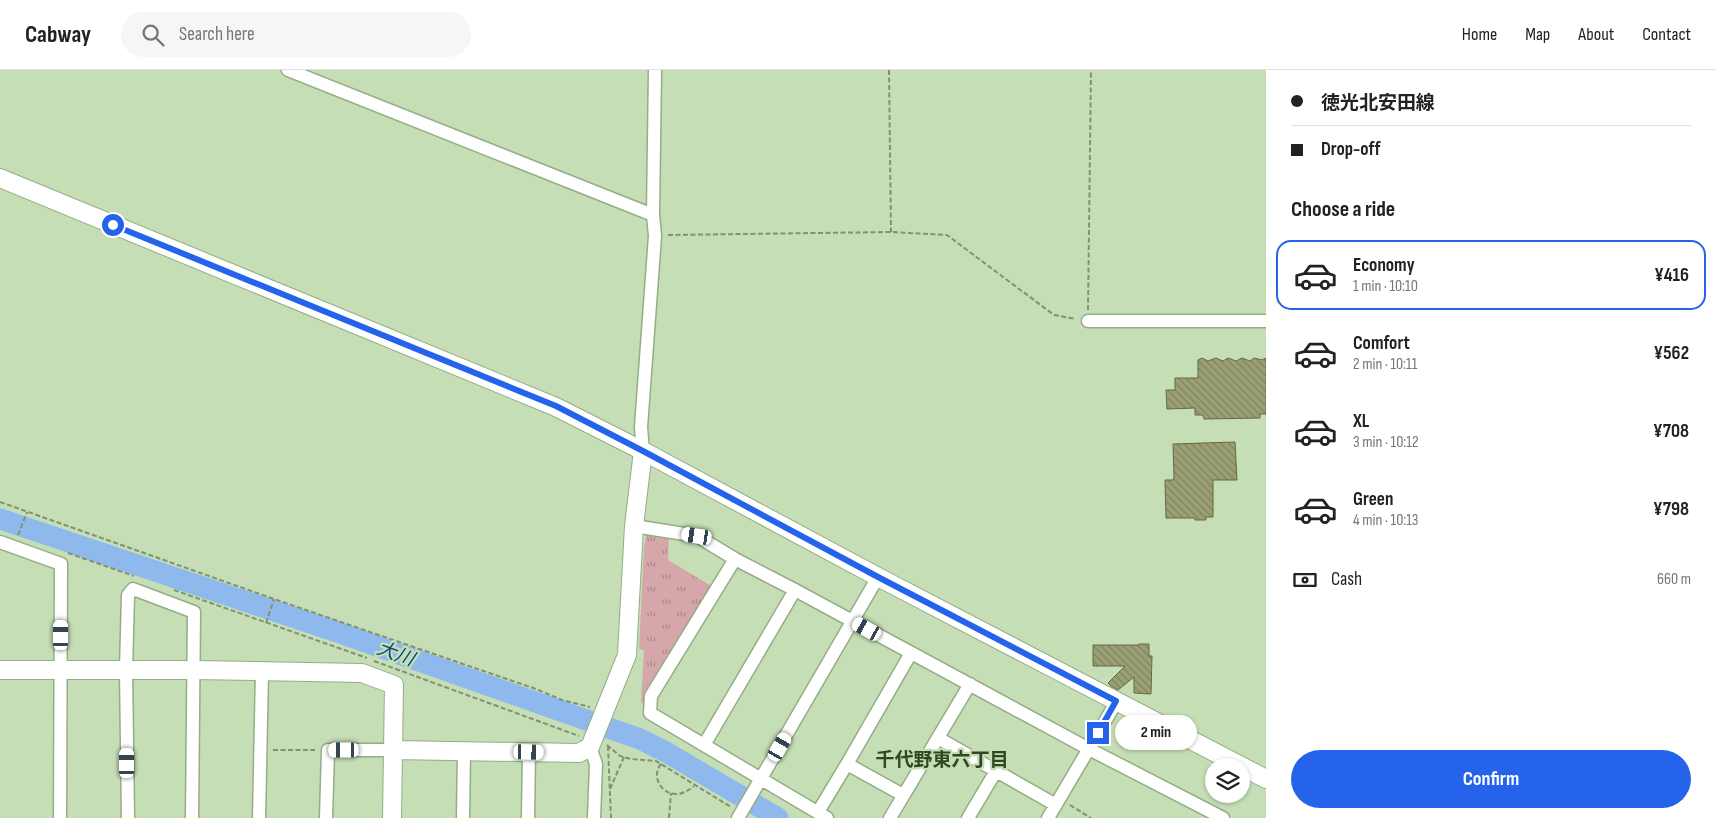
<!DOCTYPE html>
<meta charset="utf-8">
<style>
:root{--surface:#fff;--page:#f6f6f6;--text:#222;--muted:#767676;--line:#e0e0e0;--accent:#2563eb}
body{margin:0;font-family:"Sofia Sans Condensed","Noto Sans JP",sans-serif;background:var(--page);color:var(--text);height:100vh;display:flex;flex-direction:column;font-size:19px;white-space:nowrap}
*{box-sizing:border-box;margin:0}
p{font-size:16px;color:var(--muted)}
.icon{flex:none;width:28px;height:28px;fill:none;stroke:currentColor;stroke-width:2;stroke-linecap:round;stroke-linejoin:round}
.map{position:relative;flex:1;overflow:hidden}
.panel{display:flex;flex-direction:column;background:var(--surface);width:450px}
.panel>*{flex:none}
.hud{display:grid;align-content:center;height:110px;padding:0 25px;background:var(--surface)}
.tools{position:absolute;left:1205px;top:688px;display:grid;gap:10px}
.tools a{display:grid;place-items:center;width:45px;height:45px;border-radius:50%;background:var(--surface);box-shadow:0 1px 4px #0004;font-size:25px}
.end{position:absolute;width:22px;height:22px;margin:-11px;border:6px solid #2563eb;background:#fff;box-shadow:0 0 0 2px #fff}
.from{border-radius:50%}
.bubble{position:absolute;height:35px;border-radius:18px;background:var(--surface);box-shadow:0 1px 4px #0004;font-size:16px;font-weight:700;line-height:35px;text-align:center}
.car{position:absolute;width:15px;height:30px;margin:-15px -8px;border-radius:6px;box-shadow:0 0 4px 1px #0007;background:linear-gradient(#fff 24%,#345 0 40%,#fff 0 76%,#345 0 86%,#fff 0)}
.hud b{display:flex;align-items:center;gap:18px;height:48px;font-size:19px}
.hud b+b{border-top:1px solid var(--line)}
.hud i{width:12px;height:12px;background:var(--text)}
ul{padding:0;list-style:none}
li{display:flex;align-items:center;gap:15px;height:70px;margin:0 10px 8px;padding:0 15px;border:2px solid transparent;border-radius:15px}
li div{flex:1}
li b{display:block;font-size:19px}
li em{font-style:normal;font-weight:700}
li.active{border-color:var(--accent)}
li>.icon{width:45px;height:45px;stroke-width:1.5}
h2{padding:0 25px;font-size:22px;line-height:60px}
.pay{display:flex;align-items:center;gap:12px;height:55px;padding:0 25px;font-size:19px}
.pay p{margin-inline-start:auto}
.action{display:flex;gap:10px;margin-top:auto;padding:10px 25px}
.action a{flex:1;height:58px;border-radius:30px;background:var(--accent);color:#fff;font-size:20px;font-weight:700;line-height:58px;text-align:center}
header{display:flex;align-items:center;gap:30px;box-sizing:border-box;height:70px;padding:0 25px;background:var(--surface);border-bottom:1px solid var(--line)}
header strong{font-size:24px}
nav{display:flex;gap:28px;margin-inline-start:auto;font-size:18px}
.search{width:350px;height:45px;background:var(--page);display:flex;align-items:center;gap:12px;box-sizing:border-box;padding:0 18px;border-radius:28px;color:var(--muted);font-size:19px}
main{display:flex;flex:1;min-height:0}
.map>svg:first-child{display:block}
.park{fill:url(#park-tufts)}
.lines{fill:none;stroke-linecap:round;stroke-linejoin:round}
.river{stroke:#8fb9ec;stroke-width:21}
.building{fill:url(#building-back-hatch);stroke:#65693f}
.street-casing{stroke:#95ad85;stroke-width:15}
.secondary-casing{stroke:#95ad85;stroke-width:20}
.path{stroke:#809274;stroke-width:2;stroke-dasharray:5 2.5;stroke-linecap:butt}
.street{stroke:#fff;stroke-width:12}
.secondary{stroke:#fff;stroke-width:18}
.route{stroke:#2563eb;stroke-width:6}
.labels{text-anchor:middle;stroke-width:4.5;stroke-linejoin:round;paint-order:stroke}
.water-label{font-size:19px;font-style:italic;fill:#094783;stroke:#c5deb5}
.neighbourhood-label{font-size:19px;font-weight:bold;fill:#324623;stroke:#c5deb5}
</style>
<header>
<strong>Cabway</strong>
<div class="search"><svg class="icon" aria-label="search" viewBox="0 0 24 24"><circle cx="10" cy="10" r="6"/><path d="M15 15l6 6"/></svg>Search here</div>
<nav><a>Home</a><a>Map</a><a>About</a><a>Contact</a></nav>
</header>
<main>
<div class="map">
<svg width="1266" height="748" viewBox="0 0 1266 748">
<defs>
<pattern id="park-tufts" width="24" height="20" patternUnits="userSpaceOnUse" patternTransform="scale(1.25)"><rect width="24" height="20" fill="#d5a6aa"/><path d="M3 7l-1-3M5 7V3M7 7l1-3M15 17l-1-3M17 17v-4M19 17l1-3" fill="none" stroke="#ad888a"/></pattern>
<pattern id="building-back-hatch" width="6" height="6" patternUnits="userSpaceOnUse" patternTransform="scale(1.25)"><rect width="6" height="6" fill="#9ba074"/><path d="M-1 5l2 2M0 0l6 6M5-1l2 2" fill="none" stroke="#7e835f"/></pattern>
</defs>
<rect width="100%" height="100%" fill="#c5deb5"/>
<path class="park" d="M647,462l22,3 -1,25 43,26 -67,119 -3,-3 3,-52 -5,-1 5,-102z"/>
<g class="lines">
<path class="river" d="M0,449l340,114 300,106 26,13 112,66"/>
</g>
<path class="building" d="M1216,288l7,3 5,-3 8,3 6,-3 8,3 4,-3 8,2 4,-2v56h-6v4l-56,1 -1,-4h-8v-7l-28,1 -1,-19h9v-12h23v-18l4,-2 6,3z
M1235,372l2,38h-24v37h-7v3h-11v-2h-29l-1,-38h8l1,-3 -1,-33z
M1139,574h10v12h3l-1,38 -17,-1v-16l-16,13 -7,-4 -3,-3 17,-17h-32v-21h46z"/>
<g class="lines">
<defs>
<path id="street" d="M288,0l365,145
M1088,251h178
M643,381l-2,-24 14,-191 -2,-21 2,-145
M634,456l63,10 38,23 60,31 294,159 134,69
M0,472l61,22 -1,254
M735,489l-84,137 -1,17 177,105
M938,668l118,67
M704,675l91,-155
M590,677l6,17 -2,54
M903,725l-56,-31 64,-111
M818,742l29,-48
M128,748l-2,-148 2,-75 5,-6 61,23 -2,206
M259,748l3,-147
M326,748l2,-68h65
M463,748l1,-67
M528,748l1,-66
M738,748l140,-241
M890,748l80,-134
M968,748l28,-47
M1048,748l69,-117"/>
<path id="secondary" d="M0,108l556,229 87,44 235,126 388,202
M0,600h193l169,3 32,12 -2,133
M393,680l186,3 11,-6 37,-92 7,-129 9,-75"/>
</defs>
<use href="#street" class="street-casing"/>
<use href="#secondary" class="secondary-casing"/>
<path class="path" d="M889,0l2,162
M668,165l223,-3 56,3 107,80 22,4
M1088,240l3,-240
M0,432l274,97 262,90 26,11 28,7
M18,465l9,-23
M68,483l66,23
M174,520l193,68
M266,553l8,-24
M374,591l205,75
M607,675l13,11 11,3 25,2 75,46
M608,676l3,72
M273,680h42
M661,694c-10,12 0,30 15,30 7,0 13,-4 18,-8
M610,719l14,-32
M1070,735l21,13
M669,748l2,-25"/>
<use href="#street" class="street"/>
<use href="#secondary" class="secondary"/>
</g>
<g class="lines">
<path class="route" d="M113,155l443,181 87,45 235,126 238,124 -18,32"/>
</g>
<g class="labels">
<g class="water-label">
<text transform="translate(396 583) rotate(20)" y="7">大川</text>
</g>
<g class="neighbourhood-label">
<text x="942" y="696">千代野東六丁目</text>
</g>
</g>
</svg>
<div class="tools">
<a><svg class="icon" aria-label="layers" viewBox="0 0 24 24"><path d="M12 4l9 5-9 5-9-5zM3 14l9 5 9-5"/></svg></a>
</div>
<i class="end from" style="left:113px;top:155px"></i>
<i class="end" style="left:1098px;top:663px"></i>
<div class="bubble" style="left:1115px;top:645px;width:82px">2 min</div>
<i class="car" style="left:697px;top:466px;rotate:279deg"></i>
<i class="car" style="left:867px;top:559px;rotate:299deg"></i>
<i class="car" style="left:61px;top:565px;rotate:0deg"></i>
<i class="car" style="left:780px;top:677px;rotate:30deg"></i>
<i class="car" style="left:344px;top:680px;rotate:270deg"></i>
<i class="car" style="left:529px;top:682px;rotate:91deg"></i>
<i class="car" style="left:127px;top:693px;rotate:0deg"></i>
</div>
<section class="panel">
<div class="hud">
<b><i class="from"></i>徳光北安田線</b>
<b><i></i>Drop-off</b>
</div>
<h2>Choose a ride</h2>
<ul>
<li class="active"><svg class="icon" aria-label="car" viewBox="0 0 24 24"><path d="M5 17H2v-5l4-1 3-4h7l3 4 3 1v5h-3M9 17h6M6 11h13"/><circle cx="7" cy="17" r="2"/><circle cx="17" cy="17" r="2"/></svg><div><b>Economy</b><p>1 min · 10:10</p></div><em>¥416</em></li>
<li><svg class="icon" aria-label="car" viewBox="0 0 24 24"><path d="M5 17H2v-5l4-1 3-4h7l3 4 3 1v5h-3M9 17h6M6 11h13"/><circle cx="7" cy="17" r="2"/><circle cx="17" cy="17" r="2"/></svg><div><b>Comfort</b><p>2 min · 10:11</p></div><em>¥562</em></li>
<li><svg class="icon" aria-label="car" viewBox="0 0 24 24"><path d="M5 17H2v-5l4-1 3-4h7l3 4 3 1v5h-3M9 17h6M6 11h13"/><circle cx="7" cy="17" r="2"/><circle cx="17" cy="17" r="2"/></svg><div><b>XL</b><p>3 min · 10:12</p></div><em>¥708</em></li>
<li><svg class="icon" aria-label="car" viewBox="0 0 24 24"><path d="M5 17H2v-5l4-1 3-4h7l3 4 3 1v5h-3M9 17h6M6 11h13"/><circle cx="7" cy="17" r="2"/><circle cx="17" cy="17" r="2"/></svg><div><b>Green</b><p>4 min · 10:13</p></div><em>¥798</em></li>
</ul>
<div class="pay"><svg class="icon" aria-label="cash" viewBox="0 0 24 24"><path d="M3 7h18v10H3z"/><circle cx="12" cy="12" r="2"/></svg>Cash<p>660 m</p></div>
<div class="action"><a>Confirm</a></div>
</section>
</main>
